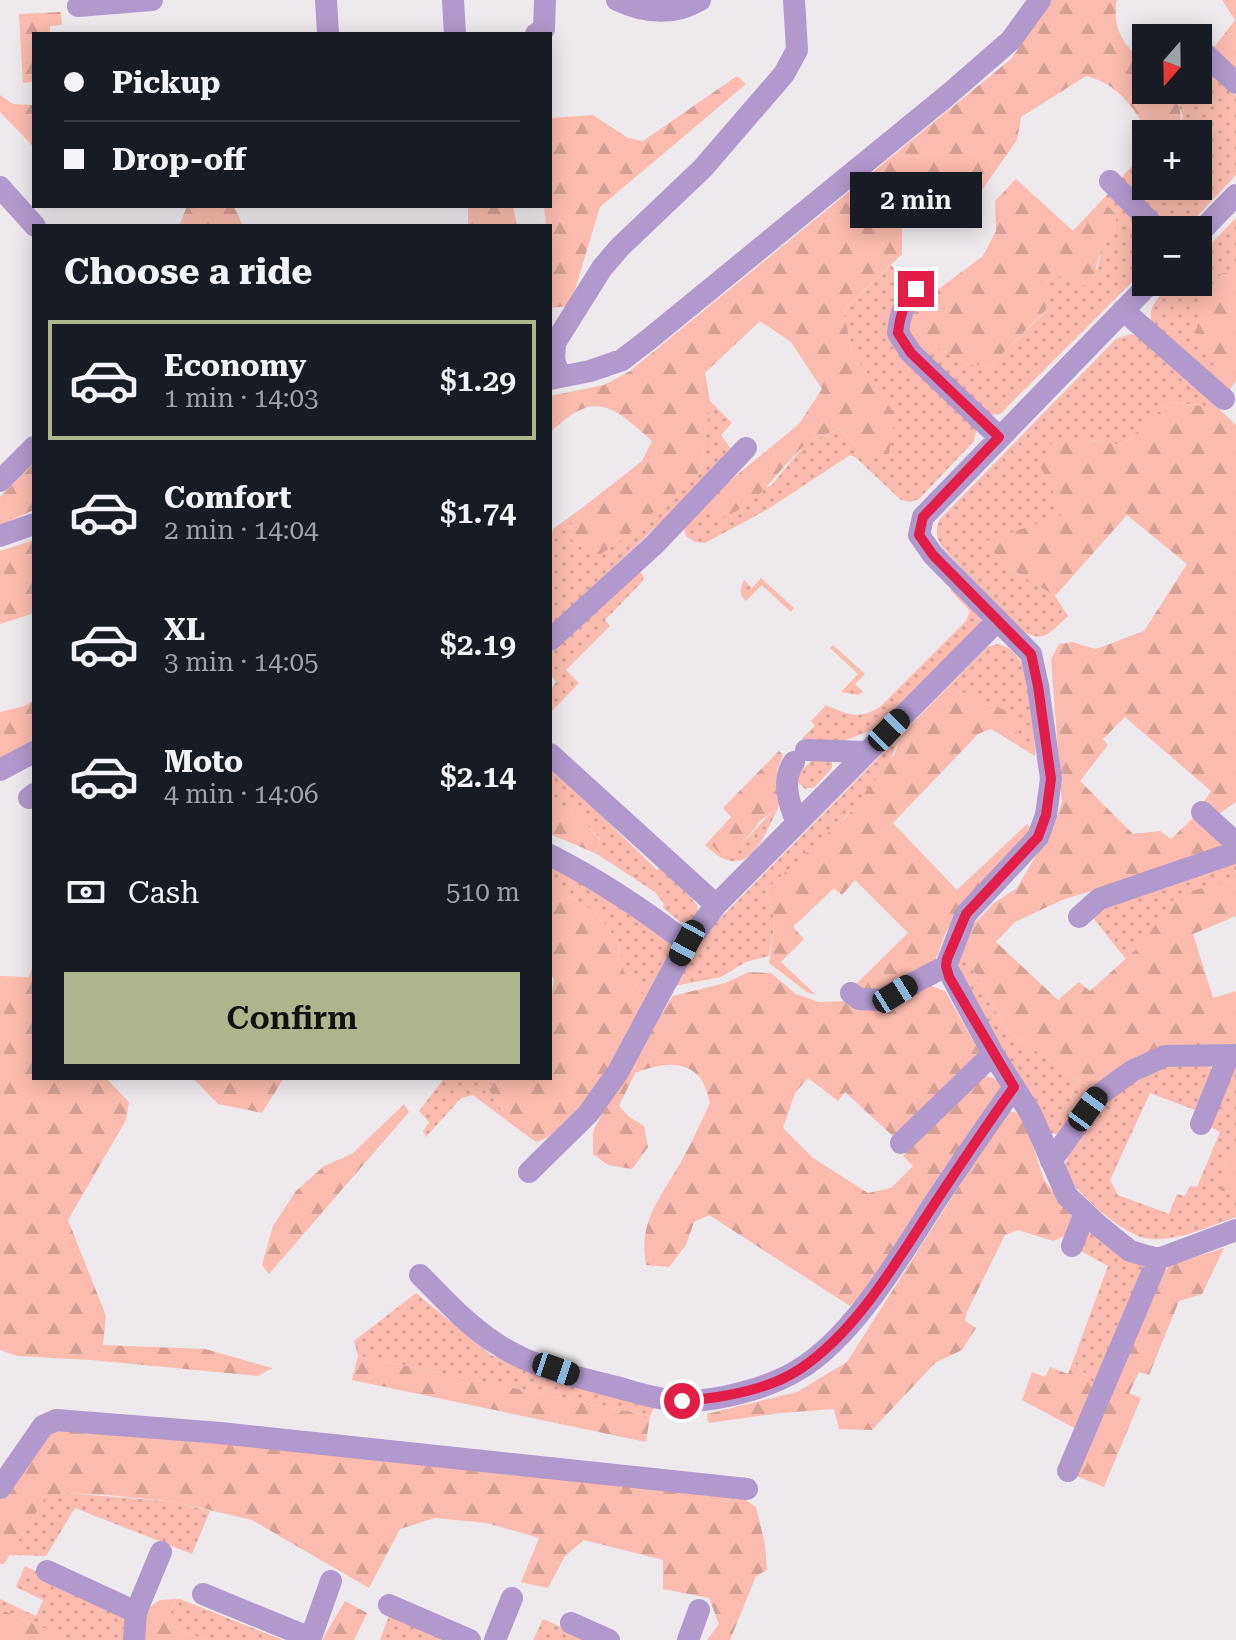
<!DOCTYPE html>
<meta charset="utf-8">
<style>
:root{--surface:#171b24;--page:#20242c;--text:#f1f3f6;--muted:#9ea1a6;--line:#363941;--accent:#aeb48c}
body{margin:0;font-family:"Roboto Serif",serif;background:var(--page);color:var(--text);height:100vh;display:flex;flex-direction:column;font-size:30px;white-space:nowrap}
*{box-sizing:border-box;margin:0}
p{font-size:26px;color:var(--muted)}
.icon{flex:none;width:44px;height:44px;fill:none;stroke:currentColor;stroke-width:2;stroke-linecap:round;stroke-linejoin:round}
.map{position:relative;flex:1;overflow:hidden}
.side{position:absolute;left:32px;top:224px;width:520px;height:856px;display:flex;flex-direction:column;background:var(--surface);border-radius:0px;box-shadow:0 4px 20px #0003}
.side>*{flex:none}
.hud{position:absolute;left:32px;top:32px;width:520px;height:176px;border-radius:0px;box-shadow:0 4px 20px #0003;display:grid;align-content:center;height:176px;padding:0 32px;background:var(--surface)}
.needle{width:52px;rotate:200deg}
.buttons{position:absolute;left:1132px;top:24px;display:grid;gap:16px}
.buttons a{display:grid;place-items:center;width:80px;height:80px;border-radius:0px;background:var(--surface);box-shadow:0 4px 20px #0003;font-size:40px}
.end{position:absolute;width:36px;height:36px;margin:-18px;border:10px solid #e11d48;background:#fff;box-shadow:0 0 0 4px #fff}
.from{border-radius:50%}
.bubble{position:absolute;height:56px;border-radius:0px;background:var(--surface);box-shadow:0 4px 20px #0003;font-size:26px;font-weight:600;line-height:56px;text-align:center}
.car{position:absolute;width:24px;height:48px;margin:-24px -12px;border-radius:10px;box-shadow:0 0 6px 2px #0007;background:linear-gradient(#222 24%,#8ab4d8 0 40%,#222 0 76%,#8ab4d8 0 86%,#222 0)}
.hud b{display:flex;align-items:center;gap:28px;height:76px;font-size:30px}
.hud b+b{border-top:2px solid var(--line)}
.hud i{width:20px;height:20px;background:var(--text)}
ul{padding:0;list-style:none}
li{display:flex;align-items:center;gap:24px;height:120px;margin:0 16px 12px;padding:0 16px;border:4px solid transparent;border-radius:0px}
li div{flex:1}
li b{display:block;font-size:30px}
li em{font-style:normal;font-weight:600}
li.on{border-color:var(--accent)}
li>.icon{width:72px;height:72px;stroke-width:1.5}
h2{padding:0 32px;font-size:36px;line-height:96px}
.pay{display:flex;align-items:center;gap:20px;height:88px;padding:0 32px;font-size:30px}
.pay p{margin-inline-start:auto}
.action{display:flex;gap:16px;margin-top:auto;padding:16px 32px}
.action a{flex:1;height:92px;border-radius:0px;background:var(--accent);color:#111;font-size:32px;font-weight:600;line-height:92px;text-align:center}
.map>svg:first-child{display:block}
.grass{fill:url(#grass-dots)}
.forest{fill:url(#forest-firs)}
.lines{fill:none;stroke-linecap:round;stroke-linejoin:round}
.minor{stroke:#b198cd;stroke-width:22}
.route{stroke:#e11d48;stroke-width:10}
</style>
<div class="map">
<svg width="1236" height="1640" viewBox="0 0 1236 1640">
<defs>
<pattern id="grass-dots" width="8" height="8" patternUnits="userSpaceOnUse" patternTransform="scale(2)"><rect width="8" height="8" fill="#fbbbae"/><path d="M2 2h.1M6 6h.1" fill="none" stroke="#d6a095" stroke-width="1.8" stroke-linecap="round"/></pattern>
<pattern id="forest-firs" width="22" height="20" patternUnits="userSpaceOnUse" patternTransform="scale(2)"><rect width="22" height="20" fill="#fbbbae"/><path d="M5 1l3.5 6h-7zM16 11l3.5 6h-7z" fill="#d6a095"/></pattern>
</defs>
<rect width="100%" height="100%" fill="#eee9ed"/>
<path class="grass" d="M1202,63l34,33v79l-48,51 -10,3 -12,-2 -48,-46 18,-19 4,16 6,-2v10h52v-52h-19l4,-18 -9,-22 4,-4h20v-23z
M1110,192l36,38v38l-146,146 -12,1 -61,-58 8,-11 32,18 23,2 56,-55 2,-15 -3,-13 13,-8 18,10 22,-17 3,-20 13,-16 2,-18 -14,-14z
M1236,218v55h-14l-6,92 12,27 -75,-63c-8,-23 6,-32 21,-47h24v-25z
M891,265l19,22 -17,27 80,106 3,11 -2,10 -55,58 -9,3 -9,-2 -46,-43 -5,-2 -82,54 -63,34 -10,-1 -9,-6 -2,-9 31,-34 56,-7 36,-44 32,-13 25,25 30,-39 -43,-66 -7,-39z
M1130,334c20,2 71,57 88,74l-46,-6c-19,12 -32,29 -50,43l-31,-5 -26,74 -57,53 47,29 13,20c-19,17 -24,29 -48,13l-76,-80c-8,-10 -9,-17 -5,-29l177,-181z
M710,401l22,22 -11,12 13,18 -184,174v-89l3,-9 29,-21 -17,26 100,-33 35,-29z
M639,569l5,9 -2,4 -37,38 5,6 -44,44 13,13 -29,30v-23l6,-8 -6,-8v-25z
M761,578l33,30 -3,4 -29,-27 -16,16c-7,-7 -6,-12 -2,-21l8,8z
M951,584l30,36 -1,6 -105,103 -29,11 -37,2 -7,-4 13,-12 -4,-5 15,-16c21,10 35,15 55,1l85,-85 4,-10 -19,-20z
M998,644c39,9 36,81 37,112l-21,-13 5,-26 -21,-10 -20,-4 -10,-9 -21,-6 40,-41z
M833,645l32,29 -10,10 8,8 -5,3 -17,-3 17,-18 -28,-26z
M901,735c-20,59 -89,113 -134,154l8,33 -6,34 -23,6 -25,15 -47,9 28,-49z
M819,754l13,4v10l-17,19 -10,2 -7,-7 1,-9z
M551,766l106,104 7,-5 33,40 1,7 -8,11 -10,-1 -17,-14 1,-4 -9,-12 -58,-38 3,-15 -29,-30 -21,-4z
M778,808c-17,35 -32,77 -73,37l3,-3 23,12c18,-14 28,-32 47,-46z
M1236,863v16l-59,17 -36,49 -15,14 -37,-46z
M550,865l71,37 55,46 -26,52 -26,-28 -6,-31 -22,-28 -46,-29z
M963,951l44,80 85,59 -27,38 -8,6 -6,-1 -91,-156 -2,-12z
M1173,1063l37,3 2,5 -12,41 -50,-19 -40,87 8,15 51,19 8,-20 8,2 5,-10 7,1 23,-55 -13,-7 29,-60v84l-10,9 -4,33 14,1v25c-26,9 -57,24 -85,22 -28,-2 -73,-46 -88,-68l11,-32 34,-39 35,-23z
M457,1078h37l-5,12 21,33 -37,-28 -12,3 -35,39 -3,-6 6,-9 -10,-11 24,-31z
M1087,1232l9,3 46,28 2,6 -48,117 -23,-25 35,-95 -29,-16z
M416,1293l75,62 74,25 91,24 -6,12 -292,-60 -4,-15z
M66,1493l109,9 35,9 -18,43 -117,-46 -29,48 -37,-1 37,-60z
M25,1566l98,48 5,5 -2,21h-56l-70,-31v-10l36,17 7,-16 -27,-13z
M176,1599h4l103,41h-78l-39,-16z
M389,1616l64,24h-73z
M543,1619l46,21h-56z"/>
<path class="forest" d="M1051,0h66c-6,32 9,45 29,67v23h23c13,13 13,27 10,44h-31c-13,-27 -32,-51 -62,-58l-65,41 -4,23 -35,50 -43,-12 -37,33v43l-58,56 7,39 44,66 -7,44 -24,-5 -25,-25c-11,5 -26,8 -34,16 -33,30 -47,65 -95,76l-1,-14 6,-14 84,-69 23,-35 -31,-47 -31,-21 -55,52 5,28 -10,71 -82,71 -24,15 -29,-24 17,-26 60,-47 10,-20c-40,-36 -58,-52 -102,-8v-37l54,-11 26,-14 381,-312z
M1222,0h14v75l-24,-25 23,-30z
M61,12l1,13 -12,1v8h-16v48l-11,1 -4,-69z
M737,76l9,8 -146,123 -30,99 -20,2v-82h-4l-2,-20h6v-88l43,-3 35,23 15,3z
M0,95l13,9 21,1v42l-34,-35z
M1016,179l57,52 29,-31 14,14 -2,18 -13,16 -9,37h-16l-18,-10 -12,7 2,14 -2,14 -56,56 -23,-2 -32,-18 -8,11 -17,-16 -5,-17 13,-31 10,4 55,-41 13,-25 -1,-30z
M187,206h47l9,20h-64z
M468,206h45l4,20h-49z
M1222,273h14v108l-8,11 -32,-62 12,-40z
M1172,402l46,6 18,17v377l-20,14 -13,-13 8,-12 -86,-74 -22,22 5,6 -28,36 53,53 27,-3 11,8 22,-21 26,19 5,9 -15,8 -147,46 -47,22 -19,20 62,58 21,-18 11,9 51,-46 36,-50 59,-16v37l-43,18 20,64 23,-7v53l-78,4 -66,42 -85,-59 -44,-80 7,-23 24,-25 22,-14 38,-63 8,-24 -11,-143 8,-15 13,-2 24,7 48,-18 43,-67 -60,-49 -72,81 -47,-29 -24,-25 81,-28 -25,-48 12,-24 39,-2 31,5c18,-14 31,-31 50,-43z
M34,463v47l-34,15v-28z
M34,540v73l-34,11v-73z
M947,688l21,6 10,9 20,4 22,10 -6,26 -23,-14 -13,5 -85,89 64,67 70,-66 4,5 -72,82 -14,23 -10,27 -31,19 -35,13 -13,-9 52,-51 -53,-53 -13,15 -8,-7 -41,39 11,12 -23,23 35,33 -9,-3 -38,-29 6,-41 -8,-33 82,-75 46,-61 6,-18z
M34,700v40l-34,19v-47l24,-6z
M779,751l4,4 -6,15 3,29 -2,9 -18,13 -21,27 -8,6h-10l-13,-12 23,-25 -8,-9z
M550,805l21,3 29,32 -3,14 -47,-20z
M550,884l46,29 22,28 6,31 26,28c-25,43 -65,128 -114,142l-26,-19 -21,-33 5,-12h56v-72l4,-26 -4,-8z
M34,962v116h72l23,24 -3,18 -58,100 38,96 -3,29 102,4 67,19 -14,8 -167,-16 -74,-4 -17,-6v-374l29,1z
M749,972l22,1 25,21 23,8 31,-1 73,-18 22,8 34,60v8l-83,80 -51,-47 -7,9 -30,-23 -13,15 -12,35 30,30 55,35 23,-5 22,-22 -10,-10 77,-77 5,-3 8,2 9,6v6l-129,194 -23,22 -141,-91 -15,7 -8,23 -17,22 -23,-2c-8,-45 15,-67 36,-105 10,-18 19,-38 28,-57 -2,-7 -5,-18 -9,-24 -17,-22 -44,-14 -66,-6l-16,33 10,11 15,9 4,21 -16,22 -24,-4 -15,-11v-22l15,-32 65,-104 52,-13z
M193,1078h91l-22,35 -44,-9z
M404,1104l5,8 -140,162 -7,-9 11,-39 23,-35 28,-25 28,-12z
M1007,1111l11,2 6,6 20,61 28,36 -2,18 -17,7 -35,-11 -13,5 -38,77 -2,9 11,7 -14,22 -27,13 -63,67 -33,-1 -5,-20 -53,4 -73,10 -1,-9 90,-22 50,-30z
M1236,1149v43l-15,-1 5,-33z
M1224,1248l-22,46 -23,7 -30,74 -10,-3 -10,21 12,5 -37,89 -28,-11 83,-199 11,-12z
M358,1356l292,60 -4,26 -294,-62z
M1073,1361l23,25 -20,43 -54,-29 10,-28 13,5 5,-10 18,7z
M57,1424l676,68 23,15 9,37 2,26 -11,6 -26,64h-23l12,-16 -10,-26 -46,-9v-29l-79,-20 -19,16 -17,32 -27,-6 18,-44 -52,-15 -52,-5 -35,11 -31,59 -117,-68 -77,-18 -67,-7 -42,-2 -20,3 -42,68h-4v-68z
M176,1599l-10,25 39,16h-62l4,-31 13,-9z
M345,1601l22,12 -13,27h-32z
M0,1609l70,31h-70z"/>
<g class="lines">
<path class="minor" d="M326,0l2,34
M453,0l2,34
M617,0c28,13 56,16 83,0
M78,6l74,-6
M536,34l8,-5 1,-29
M1202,51l34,32
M1110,181l48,49
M0,187l35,39
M1198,234l38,-39
M1151,282l-228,235 -4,18 14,20 98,99 7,32 13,93 -5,36 -8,22 -72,77 -20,52 47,88 38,60 36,82 31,29 32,26 28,8 78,-29
M916,289c-12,14 -16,26 -18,44l13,20 88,84
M1123,310l101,89
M563,376l-6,-7 -3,-10 1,-16 47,-75 18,-21 83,-79 81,-94 13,-24 -3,-50
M550,379l40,-8 32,-11 26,-20 301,-246 62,-54 29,-40
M0,481l34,-34
M0,536l34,-12
M550,640l105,-96 91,-96
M806,750l61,2
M550,754l166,151
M794,762c-13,18 -5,42 3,61
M0,770l34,-18
M29,798l5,-4
M1202,812l34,31
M550,855c49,25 93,54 137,88
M1079,917l20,-18 137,-47
M851,993l8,6 22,1 65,-34
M1201,1124l27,-67
M901,1143l92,-89
M1051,1161l48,-66 33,-24 33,-15 71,-1
M529,1172l59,-58 30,-42 69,-129 29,-38 282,-285
M1072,1246l13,-33
M420,1275c24,24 48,51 77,69 34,23 80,33 119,43 22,6 43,13 66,14 34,1 87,-13 116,-31 55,-32 103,-115 137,-168 26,-39 52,-77 79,-115
M1068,1471l90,-212
M0,1488l43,-62 13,-6 164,13 527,56
M47,1571l89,41
M203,1594l107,44
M389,1605l81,35
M571,1623l38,17
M134,1640l2,-28 25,-60
M310,1640l21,-59
M495,1640l17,-42
M688,1640l11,-30"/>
</g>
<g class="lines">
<path class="route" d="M682,1401c39,-3 85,-10 118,-32 56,-37 95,-105 131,-160 27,-41 54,-82 83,-122l-65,-110 -3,-11 1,-7 19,-45 72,-77 8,-22 5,-36 -13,-93 -7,-32 -98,-99 -14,-20 4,-18 76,-80 -88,-84 -13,-20c2,-18 6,-30 18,-44"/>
</g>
</svg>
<div class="buttons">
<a><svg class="needle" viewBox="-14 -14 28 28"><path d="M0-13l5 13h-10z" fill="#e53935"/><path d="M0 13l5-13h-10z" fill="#9ea1a6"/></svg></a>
<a>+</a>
<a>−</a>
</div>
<i class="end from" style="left:682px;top:1401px"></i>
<i class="end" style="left:916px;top:289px"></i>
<div class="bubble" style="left:850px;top:172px;width:132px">2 min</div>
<i class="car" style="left:889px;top:730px;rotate:44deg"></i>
<i class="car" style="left:687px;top:943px;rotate:208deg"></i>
<i class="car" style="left:895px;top:994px;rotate:58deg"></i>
<i class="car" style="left:1088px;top:1109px;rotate:36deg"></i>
<i class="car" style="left:556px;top:1369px;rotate:109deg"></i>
<div class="hud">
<b><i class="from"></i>Pickup</b>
<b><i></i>Drop-off</b>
</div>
<section class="side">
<h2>Choose a ride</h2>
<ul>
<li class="on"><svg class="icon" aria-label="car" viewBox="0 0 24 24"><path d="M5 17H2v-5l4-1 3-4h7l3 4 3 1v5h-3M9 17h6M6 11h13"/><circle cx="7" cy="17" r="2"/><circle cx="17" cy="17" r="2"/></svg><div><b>Economy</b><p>1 min · 14:03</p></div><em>$1.29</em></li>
<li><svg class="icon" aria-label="car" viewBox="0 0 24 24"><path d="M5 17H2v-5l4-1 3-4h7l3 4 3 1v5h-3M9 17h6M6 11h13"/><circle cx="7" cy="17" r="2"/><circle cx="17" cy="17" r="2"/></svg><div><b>Comfort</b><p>2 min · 14:04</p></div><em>$1.74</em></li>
<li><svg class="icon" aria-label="car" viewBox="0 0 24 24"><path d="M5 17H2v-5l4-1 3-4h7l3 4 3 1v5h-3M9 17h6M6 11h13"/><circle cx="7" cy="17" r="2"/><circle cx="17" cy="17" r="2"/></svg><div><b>XL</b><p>3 min · 14:05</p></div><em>$2.19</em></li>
<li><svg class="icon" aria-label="car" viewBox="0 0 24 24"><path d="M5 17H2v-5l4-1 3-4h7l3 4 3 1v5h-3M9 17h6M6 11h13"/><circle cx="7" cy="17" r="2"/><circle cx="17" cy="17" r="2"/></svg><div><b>Moto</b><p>4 min · 14:06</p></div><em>$2.14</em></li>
</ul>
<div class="pay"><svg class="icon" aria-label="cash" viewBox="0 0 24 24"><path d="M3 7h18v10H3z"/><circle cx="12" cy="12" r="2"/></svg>Cash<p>510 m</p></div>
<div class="action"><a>Confirm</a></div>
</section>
</div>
